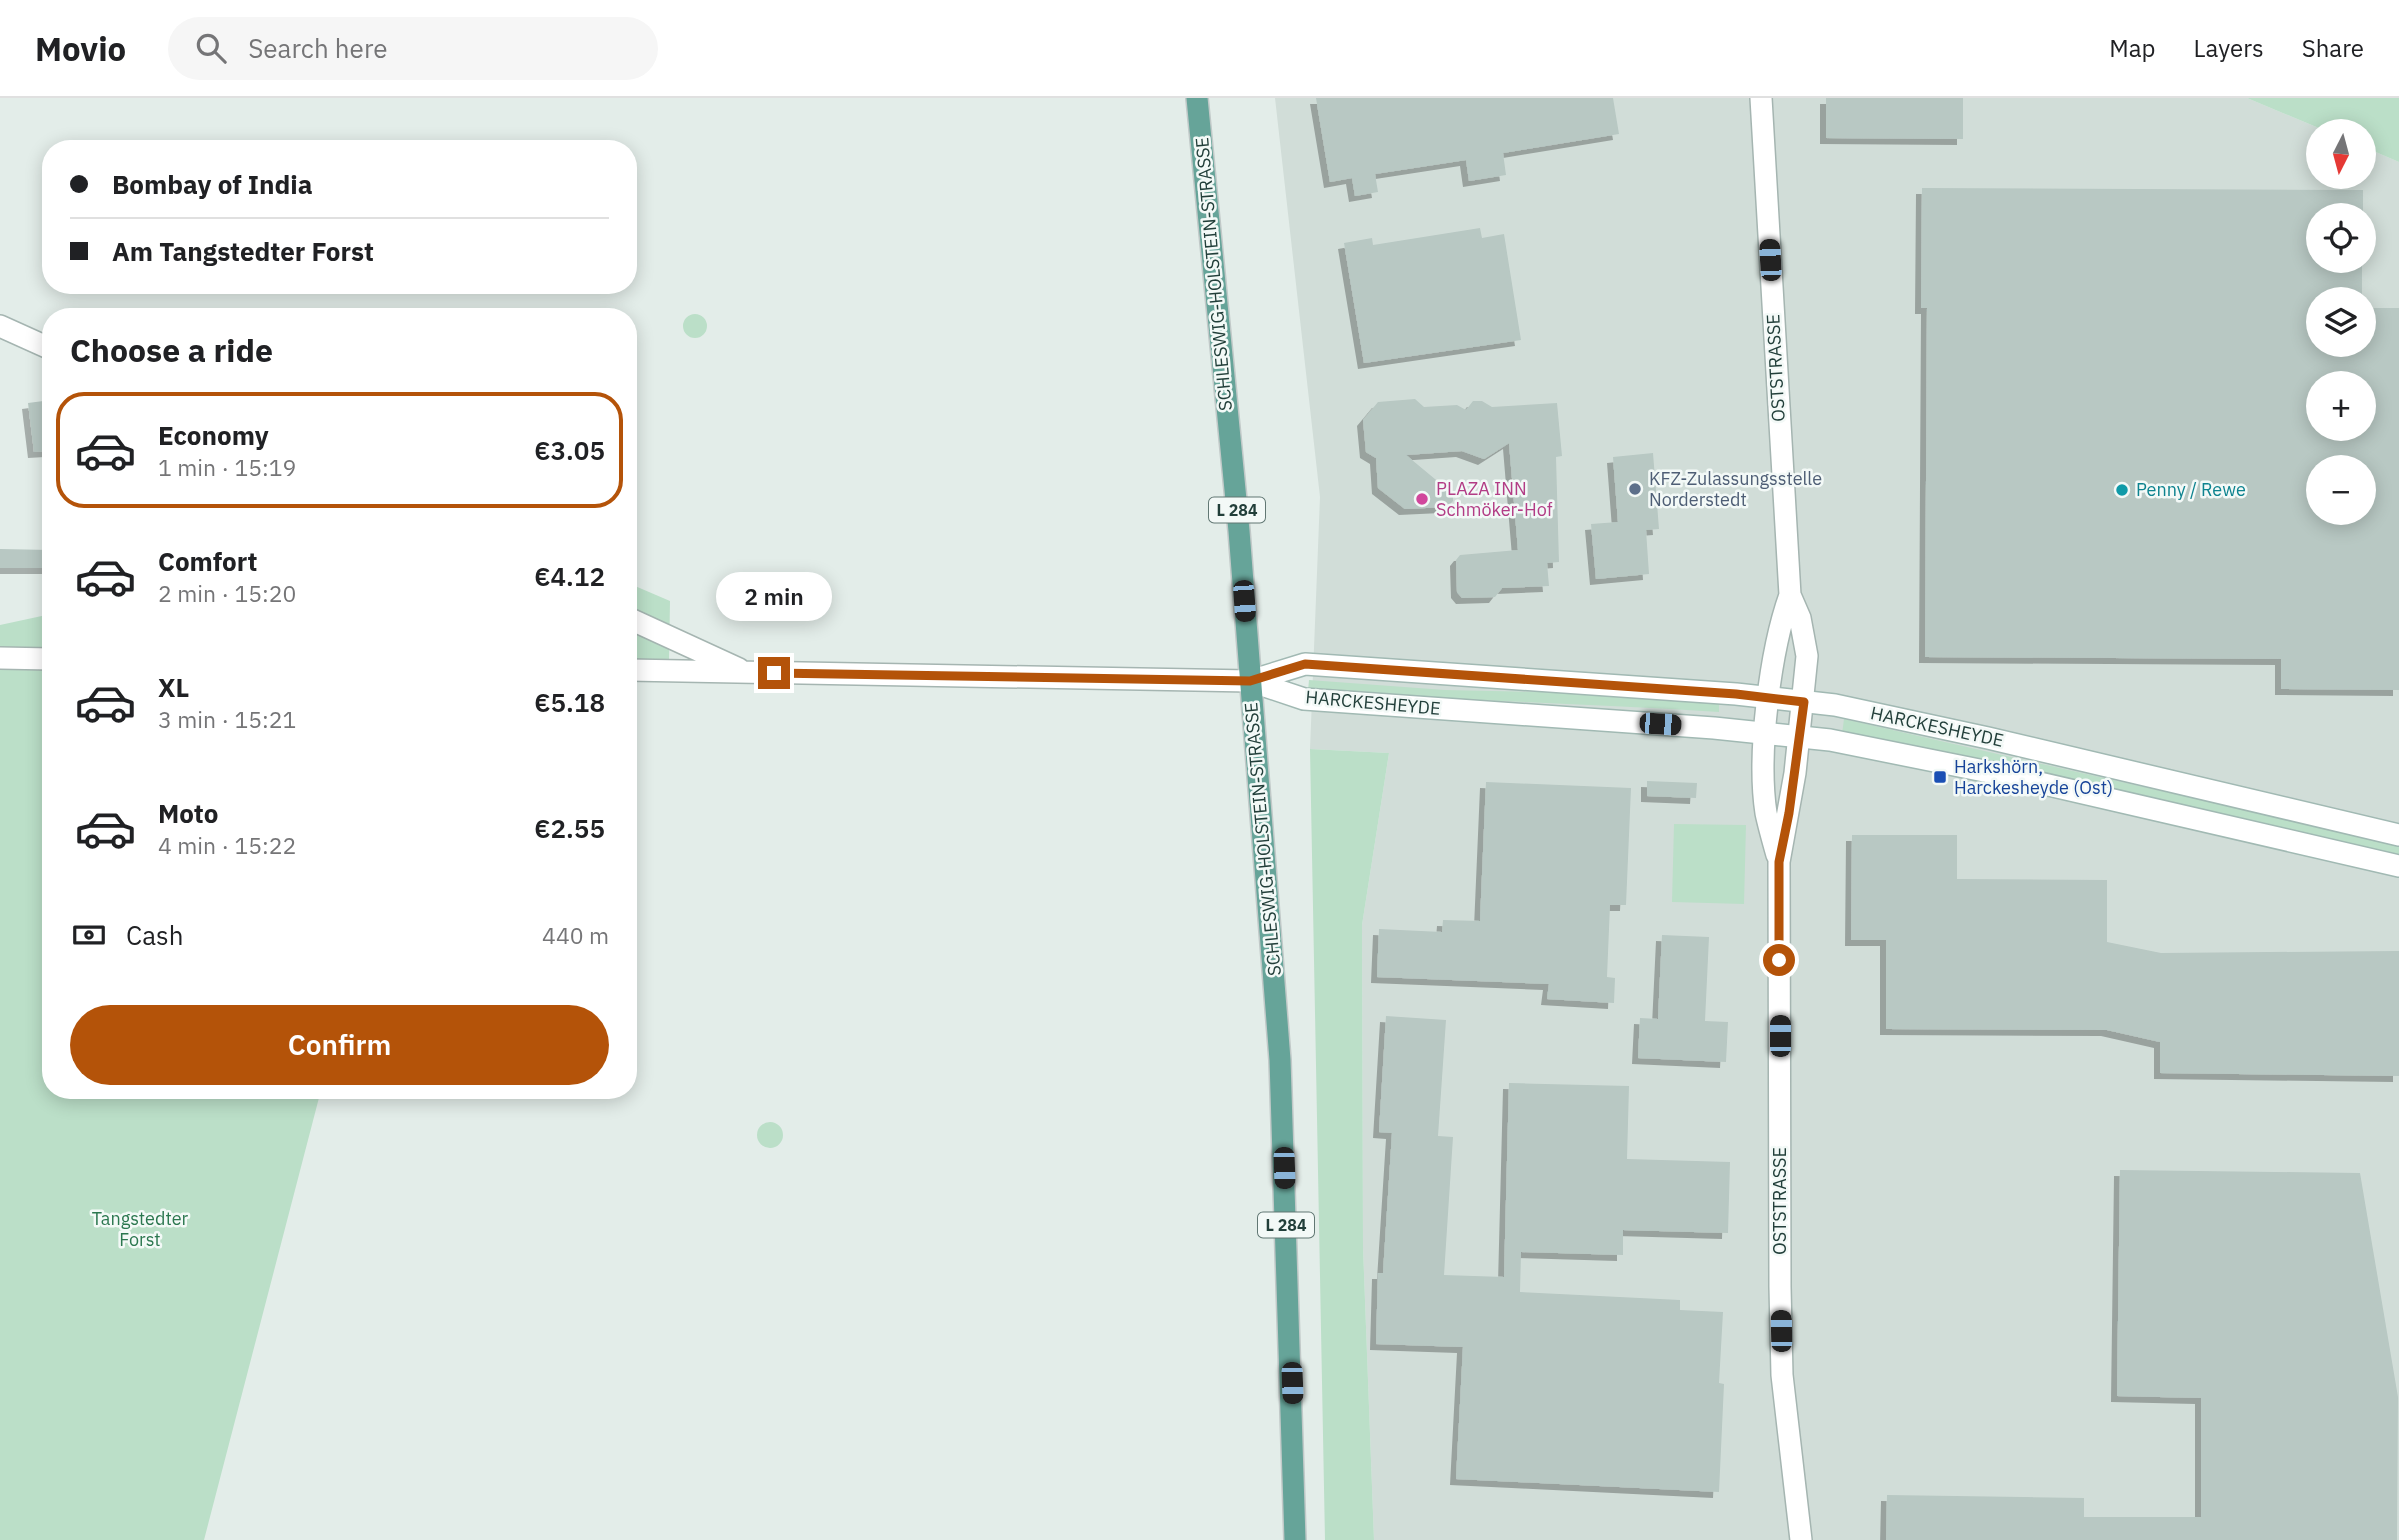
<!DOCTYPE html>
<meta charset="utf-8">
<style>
:root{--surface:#fff;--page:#f6f6f6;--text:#202124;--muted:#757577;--line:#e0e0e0;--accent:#b45309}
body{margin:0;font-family:"IBM Plex Sans",sans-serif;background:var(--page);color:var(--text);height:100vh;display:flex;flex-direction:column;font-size:26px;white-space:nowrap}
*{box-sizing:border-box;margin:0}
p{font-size:23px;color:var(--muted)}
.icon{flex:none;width:38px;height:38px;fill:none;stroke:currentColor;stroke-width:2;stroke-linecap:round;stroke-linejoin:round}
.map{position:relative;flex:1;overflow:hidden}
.sheet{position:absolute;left:42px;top:210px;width:595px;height:791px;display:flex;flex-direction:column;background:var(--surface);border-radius:28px;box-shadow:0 4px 18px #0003}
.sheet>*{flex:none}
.banner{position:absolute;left:42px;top:42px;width:595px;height:154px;border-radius:28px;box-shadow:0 4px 18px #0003;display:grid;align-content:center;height:154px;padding:0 28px;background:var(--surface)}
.needle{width:46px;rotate:186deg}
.buttons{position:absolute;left:2306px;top:21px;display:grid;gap:14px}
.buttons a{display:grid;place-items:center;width:70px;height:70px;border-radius:50%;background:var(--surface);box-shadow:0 4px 18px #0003;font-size:35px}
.end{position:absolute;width:32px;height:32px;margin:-16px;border:9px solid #b45309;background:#fff;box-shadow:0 0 0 4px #fff}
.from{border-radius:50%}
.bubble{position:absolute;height:49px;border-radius:24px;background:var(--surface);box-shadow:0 4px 18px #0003;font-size:23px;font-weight:600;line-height:49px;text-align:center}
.car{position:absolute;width:21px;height:42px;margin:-21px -10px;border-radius:9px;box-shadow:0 0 5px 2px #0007;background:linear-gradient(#222 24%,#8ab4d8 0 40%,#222 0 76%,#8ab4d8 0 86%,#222 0)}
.banner b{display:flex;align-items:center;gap:24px;height:66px;font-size:26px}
.banner b+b{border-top:2px solid var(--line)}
.banner i{width:18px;height:18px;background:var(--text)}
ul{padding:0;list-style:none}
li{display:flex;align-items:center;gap:21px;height:116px;margin:0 14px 10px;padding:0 14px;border:4px solid transparent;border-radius:28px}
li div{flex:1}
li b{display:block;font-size:26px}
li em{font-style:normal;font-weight:600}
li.current{border-color:var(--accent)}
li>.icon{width:63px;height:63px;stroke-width:1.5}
h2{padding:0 28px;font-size:32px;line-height:84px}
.pay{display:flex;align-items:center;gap:18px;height:77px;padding:0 28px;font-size:26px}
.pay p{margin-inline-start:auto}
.action{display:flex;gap:14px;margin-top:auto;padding:14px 28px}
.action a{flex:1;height:80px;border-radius:42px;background:var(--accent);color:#fff;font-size:28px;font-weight:600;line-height:80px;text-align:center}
header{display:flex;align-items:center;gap:42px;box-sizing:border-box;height:98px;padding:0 35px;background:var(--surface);border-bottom:2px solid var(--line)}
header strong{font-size:33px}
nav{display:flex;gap:38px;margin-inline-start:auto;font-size:24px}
.search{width:490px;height:63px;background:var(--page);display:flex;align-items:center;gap:18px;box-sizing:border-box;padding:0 24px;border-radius:38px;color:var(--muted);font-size:26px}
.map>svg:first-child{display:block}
.built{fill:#d1ddd8;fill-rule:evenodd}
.green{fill:#bbdfc8}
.building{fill:#b8c8c3;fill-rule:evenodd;filter:url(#shadow)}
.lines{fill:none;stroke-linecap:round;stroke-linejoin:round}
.street-casing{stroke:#a5b5b1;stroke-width:24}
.secondary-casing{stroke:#a1b9b3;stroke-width:24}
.primary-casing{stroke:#c1c9c8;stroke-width:24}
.street{stroke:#fff;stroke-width:21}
.secondary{stroke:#fff;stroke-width:21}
.primary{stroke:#66a499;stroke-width:21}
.route{stroke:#b45309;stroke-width:9}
.service-dot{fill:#5c6f8a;stroke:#f3f9f7;stroke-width:2.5}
.culture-dot{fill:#0f9aa8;stroke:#f3f9f7;stroke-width:2.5}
.hotel-dot{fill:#d1479c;stroke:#f3f9f7;stroke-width:2.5}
.transit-dot{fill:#1a4fb4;stroke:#f3f9f7;stroke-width:2.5}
.labels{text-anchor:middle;stroke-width:5;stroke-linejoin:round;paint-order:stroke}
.shield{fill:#f3f9f7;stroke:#617773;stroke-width:2}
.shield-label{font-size:16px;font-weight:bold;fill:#223f3a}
.street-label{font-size:18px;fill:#223f3a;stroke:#f3f9f7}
.service-label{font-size:18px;fill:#4e5e75;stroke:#f3f9f7;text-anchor:start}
.hotel-label{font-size:18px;fill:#b23c85;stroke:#f3f9f7;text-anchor:start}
.culture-label{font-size:18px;fill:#0d838f;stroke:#f3f9f7;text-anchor:start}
.transit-label{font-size:18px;fill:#164399;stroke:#f3f9f7;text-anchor:start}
.park-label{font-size:18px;fill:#2b774f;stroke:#f3f9f7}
</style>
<header>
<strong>Movio</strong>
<div class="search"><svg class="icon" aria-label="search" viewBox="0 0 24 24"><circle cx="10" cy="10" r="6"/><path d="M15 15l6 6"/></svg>Search here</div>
<nav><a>Map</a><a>Layers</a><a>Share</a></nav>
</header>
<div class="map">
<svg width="2399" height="1442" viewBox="0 0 2399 1442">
<defs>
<filter id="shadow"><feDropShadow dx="-6" dy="6" stdDeviation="0" flood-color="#0004"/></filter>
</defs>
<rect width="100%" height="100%" fill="#e3ede9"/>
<path class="built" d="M1275,0h972l79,33h-7v46h45v-30l35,15v1378h-1025l-11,-293 -1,-322 27,-172 -79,-4 10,-252zM2319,117h45v46h-45zM2319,201h45v46h-45zM2319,285h45v46h-45zM2319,369h45v46h-45z"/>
<path class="green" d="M2247,0h152v64l-35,-15v-16h-38z
M683 228a12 12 0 1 1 24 0a12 12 0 1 1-24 0Z
M628,485l42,18 -1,61 -41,10z
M51,516v476h270l-117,450h-204v-915z
M1309,582l136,10 147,3 127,9v10c-137,-9 -274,-12 -411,-21z
M1844,621l555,126v13l-417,-99 -140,-25z
M1310,651l79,4 -27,172 1,322 11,293h-49z
M1674,726l72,1 -2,79 -72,-2z
M757 1037a13 13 0 1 1 26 0a13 13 0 1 1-26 0Z"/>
<path class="building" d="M1316,0h297l6,36 -116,19 3,22 -37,6 -3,-21 -91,14 3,18 -23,4 -3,-18 -22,4z
M1826,0h137v41l-137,-1z
M1922,90l441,2v25h-44v46h43v38h-43v46h45v-37h35v382l-118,-1v-30l-356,-2 2,-349h-6zM2319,285h45v46h-45zM2319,369h45v46h-45z
M1480,130l2,10 22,-4 17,106 -157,23 -20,-120 28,-5 1,7z
M1415,301l9,8 33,-2 9,5 7,-9h9l10,6 65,-4 5,53 -6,1 3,105 -12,1 2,23 -47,2 -7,9 -33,1 -5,-6 -1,-32 4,-5 58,-5 -9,-107 -25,16 -22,-8 -56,4 47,39v7l-6,6 -42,2 -27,-21 -2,-30 -10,-6 -3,-32 15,-18z
M51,302v51l-17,1 -6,-49z
M1653,355l6,76 -13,1 3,44 -53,5 -5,-55 27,-2 -5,-65z
M0,451l51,1v18h-51z
M1647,683l50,2 -1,15 -49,-2z
M1486,684l145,6 -5,117h-16l-3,72 8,1 -1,25 -67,-4 2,-15 -172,-7 2,-48 63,3 1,-12 37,1z
M1852,737h105v44l150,1v62l54,11 238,-2v125l-239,-3v-31l-53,-12 -221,-1v-89h-35z
M1662,837l47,2 -4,84 23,1 -2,40 -88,-4 2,-40 18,1z
M1386,918l60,4 -8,116 15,1 -9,138 60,2 5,-194 120,3 -2,73 103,3 -2,71 -105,-3v25l-102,-3 -1,40 160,8v10l43,2 -4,71 5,1 -5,108 -263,-13 7,-132 -87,-3 2,-71h5l9,-140 -13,-1z
M2120,1072l240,3 38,224 -1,143h-511l1,-45 197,3v19h117v-119l-84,-2z"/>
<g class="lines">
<defs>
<path id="street" d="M1761,0l29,497 10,23 7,38 -12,117 -16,89 1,425 2,88 19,165
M0,228l51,23
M628,520l111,51
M0,560l51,1
M628,572l622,11
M1777,757c-4,-14 -8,-28 -11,-42 -9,-58 4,-162 24,-218"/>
<path id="secondary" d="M1250,583l55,-17 431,30 99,11 153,33 411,97
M1250,583l54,18 410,29 116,12 184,37 385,89"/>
<path id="primary" d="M1197,0l42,433 41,529 15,480"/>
</defs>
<use href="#street" class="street-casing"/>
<use href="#secondary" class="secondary-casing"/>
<use href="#primary" class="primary-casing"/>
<use href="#street" class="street"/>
<use href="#secondary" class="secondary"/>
<use href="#primary" class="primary"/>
</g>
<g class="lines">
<path class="route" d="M774,575l476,8 55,-17 431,30 68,8 -15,111 -10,49v98"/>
</g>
<circle class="service-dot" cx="1635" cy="391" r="7"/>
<circle class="culture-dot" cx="2122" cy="392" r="7"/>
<circle class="hotel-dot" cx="1422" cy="401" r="7"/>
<rect class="transit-dot" x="1933" y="672" width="14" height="14" rx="3.5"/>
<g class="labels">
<g class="shield">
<rect x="1209" y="399.5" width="56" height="25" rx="5"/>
<rect x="1258" y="1114.5" width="56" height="25" rx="5"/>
</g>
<g class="shield-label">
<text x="1237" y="418">L 284</text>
<text x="1286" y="1133">L 284</text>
</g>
<g class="street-label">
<text transform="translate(1214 176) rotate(-95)" y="6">SCHLESWIG-HOLSTEIN-STRASSE</text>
<text transform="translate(1776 270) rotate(-93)" y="6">OSTSTRASSE</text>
<text transform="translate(1373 605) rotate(5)" y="6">HARCKESHEYDE</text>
<text transform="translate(1937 629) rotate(12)" y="6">HARCKESHEYDE</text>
<text transform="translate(1263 741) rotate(-95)" y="6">SCHLESWIG-HOLSTEIN-STRASSE</text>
<text transform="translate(1780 1103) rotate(-90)" y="6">OSTSTRASSE</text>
</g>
<g class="service-label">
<text x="1649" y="387">KFZ-Zulassungsstelle<tspan x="1649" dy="21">Norderstedt</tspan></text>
</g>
<g class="hotel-label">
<text x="1436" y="397">PLAZA INN<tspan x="1436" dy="21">Schmöker-Hof</tspan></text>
</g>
<g class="culture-label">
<text x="2136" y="398">Penny / Rewe</text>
</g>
<g class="transit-label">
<text x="1954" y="675">Harkshörn,<tspan x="1954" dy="21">Harckesheyde (Ost)</tspan></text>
</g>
<g class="park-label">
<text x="140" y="1127">Tangstedter<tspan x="140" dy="21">Forst</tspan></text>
</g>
</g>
</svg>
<div class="buttons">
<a><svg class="needle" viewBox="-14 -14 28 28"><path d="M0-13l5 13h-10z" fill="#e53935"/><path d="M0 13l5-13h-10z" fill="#757577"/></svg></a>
<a><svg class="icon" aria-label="locate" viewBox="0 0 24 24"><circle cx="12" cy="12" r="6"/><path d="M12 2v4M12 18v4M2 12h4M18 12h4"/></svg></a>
<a><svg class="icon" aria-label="layers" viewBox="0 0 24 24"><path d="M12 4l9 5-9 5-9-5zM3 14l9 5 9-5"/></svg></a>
<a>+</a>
<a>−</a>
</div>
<i class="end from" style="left:1779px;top:862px"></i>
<i class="end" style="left:774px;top:575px"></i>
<div class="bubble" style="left:716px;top:474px;width:116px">2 min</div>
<i class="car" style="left:1770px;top:162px;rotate:357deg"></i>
<i class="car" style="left:1244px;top:503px;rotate:176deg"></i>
<i class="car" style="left:1660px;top:626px;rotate:94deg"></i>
<i class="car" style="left:1780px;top:938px;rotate:0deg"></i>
<i class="car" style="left:1284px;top:1070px;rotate:178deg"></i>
<i class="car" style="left:1781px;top:1233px;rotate:359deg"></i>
<i class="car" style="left:1292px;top:1285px;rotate:178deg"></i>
<div class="banner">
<b><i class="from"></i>Bombay of India</b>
<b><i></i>Am Tangstedter Forst</b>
</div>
<section class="sheet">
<h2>Choose a ride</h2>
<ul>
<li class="current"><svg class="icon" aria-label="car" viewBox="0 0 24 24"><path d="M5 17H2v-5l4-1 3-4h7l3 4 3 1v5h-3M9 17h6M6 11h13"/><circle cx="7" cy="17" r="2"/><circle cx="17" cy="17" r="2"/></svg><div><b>Economy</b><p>1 min · 15:19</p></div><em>€3.05</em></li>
<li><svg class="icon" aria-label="car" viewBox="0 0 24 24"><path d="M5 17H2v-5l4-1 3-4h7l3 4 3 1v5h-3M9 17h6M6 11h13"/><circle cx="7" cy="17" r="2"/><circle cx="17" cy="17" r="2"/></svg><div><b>Comfort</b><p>2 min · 15:20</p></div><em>€4.12</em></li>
<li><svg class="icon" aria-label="car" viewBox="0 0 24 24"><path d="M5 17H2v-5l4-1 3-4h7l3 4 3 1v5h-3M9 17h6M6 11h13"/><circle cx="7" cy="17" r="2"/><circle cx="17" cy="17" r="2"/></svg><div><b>XL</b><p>3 min · 15:21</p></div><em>€5.18</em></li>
<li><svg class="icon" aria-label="car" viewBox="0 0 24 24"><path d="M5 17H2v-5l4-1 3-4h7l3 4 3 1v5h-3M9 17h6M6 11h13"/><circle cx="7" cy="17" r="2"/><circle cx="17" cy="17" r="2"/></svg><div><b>Moto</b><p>4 min · 15:22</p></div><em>€2.55</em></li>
</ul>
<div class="pay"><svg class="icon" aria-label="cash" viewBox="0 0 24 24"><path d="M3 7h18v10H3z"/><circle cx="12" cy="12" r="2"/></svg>Cash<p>440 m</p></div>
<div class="action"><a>Confirm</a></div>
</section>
</div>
